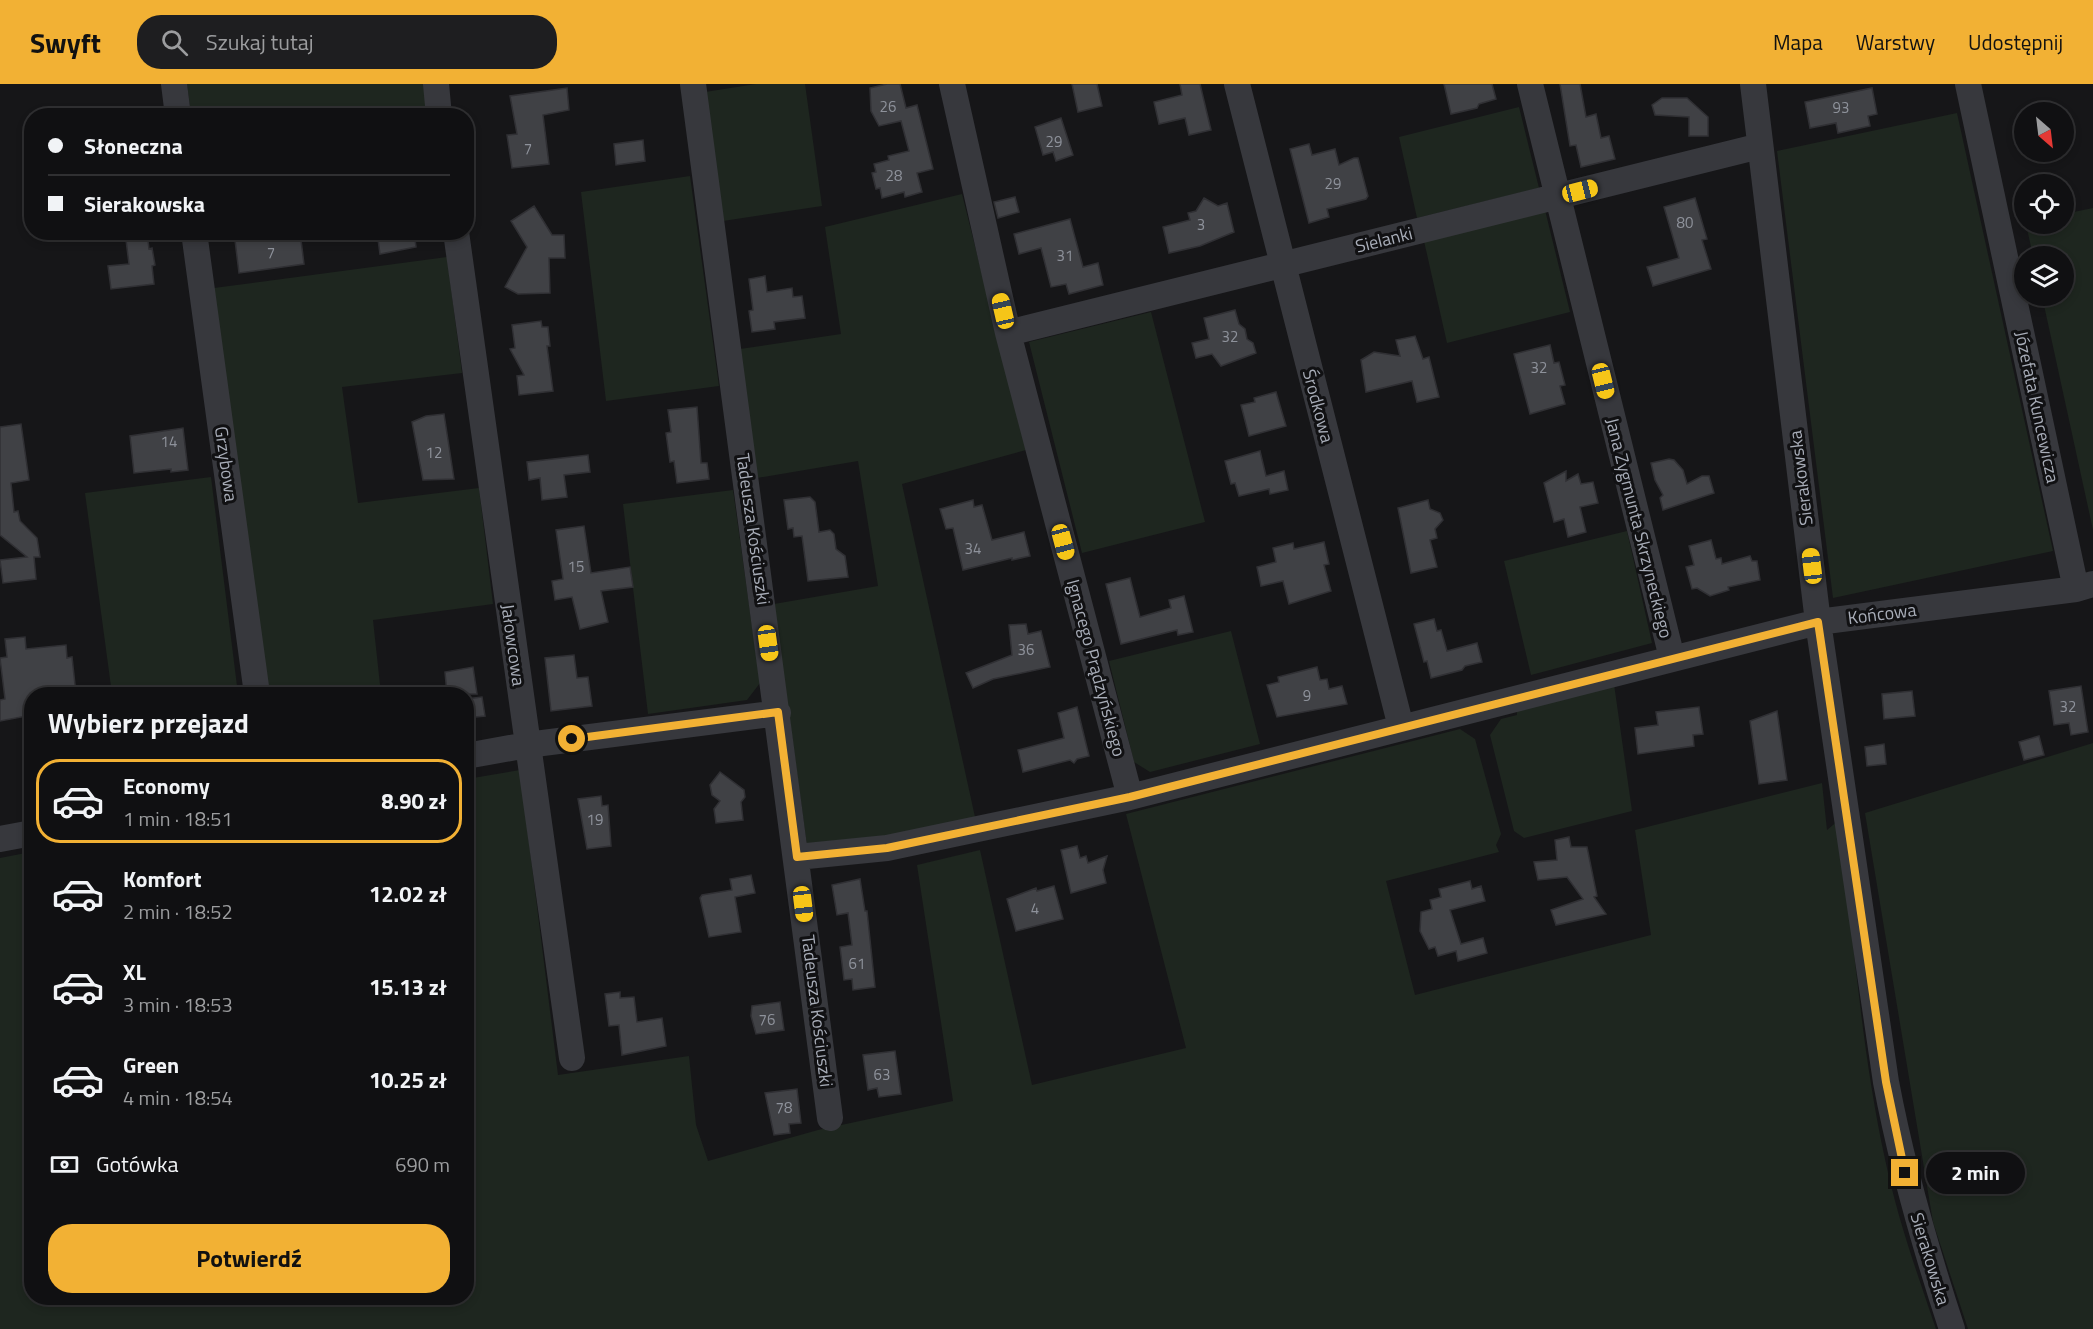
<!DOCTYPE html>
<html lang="pl">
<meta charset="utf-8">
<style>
:root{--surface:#101012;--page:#1e1e20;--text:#f1f3f6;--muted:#9c9d9f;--line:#303032;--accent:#f2b134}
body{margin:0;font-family:"Titillium Web",sans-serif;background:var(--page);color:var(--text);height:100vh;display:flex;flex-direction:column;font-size:22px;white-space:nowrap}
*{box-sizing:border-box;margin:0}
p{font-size:20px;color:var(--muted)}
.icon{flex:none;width:33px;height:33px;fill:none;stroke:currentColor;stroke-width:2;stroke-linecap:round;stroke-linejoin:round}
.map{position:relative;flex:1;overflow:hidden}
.panel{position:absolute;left:24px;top:603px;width:450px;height:618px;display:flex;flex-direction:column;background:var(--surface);border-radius:24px;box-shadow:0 3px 9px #0003,0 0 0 2px var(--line)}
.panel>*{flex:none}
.banner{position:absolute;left:24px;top:24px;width:450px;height:132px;border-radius:24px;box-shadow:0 3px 9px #0003,0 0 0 2px var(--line);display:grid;align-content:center;height:132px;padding:0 24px;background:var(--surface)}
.needle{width:39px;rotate:152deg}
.controls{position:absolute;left:2014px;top:18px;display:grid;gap:12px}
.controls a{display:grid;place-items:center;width:60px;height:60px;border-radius:50%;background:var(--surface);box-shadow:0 3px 9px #0003,0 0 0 2px var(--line);font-size:30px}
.end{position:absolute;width:27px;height:27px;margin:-14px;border:8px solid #f2b134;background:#111;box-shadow:0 0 0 3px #111}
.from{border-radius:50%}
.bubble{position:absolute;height:42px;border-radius:21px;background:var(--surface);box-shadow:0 3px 9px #0003,0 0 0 2px var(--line);font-size:20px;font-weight:700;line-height:42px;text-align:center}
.car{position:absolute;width:18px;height:36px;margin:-18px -9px;border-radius:8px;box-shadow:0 0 4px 2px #0007;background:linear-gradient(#f5c518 24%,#345 0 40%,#f5c518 0 76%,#345 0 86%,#f5c518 0)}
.banner b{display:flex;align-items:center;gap:21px;height:57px;font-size:22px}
.banner b+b{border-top:2px solid var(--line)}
.banner i{width:15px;height:15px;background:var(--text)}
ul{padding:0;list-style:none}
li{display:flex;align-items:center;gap:18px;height:84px;margin:0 12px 9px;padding:0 12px;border:3px solid transparent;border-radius:24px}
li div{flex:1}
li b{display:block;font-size:22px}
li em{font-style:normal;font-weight:700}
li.active{border-color:var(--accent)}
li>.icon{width:54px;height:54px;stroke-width:1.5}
h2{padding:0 24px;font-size:27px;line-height:72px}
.pay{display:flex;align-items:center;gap:15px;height:66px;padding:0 24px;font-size:22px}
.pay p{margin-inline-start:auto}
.primary-button{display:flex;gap:12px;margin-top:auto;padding:12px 24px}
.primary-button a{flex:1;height:69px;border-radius:24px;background:var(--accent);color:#111;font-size:24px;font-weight:700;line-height:69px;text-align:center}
header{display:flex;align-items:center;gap:36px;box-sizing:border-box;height:84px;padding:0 30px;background:var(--accent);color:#111}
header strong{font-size:28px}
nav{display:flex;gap:33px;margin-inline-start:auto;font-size:21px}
.search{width:420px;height:54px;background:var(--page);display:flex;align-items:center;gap:15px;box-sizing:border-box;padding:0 21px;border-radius:24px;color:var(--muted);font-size:22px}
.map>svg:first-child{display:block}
.green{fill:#1e261f}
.building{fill:#404145;stroke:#303034;stroke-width:1.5}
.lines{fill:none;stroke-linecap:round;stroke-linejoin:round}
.minor{stroke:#37383d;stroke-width:26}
.route{stroke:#f2b134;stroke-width:8}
.labels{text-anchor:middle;stroke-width:6;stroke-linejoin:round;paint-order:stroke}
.number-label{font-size:15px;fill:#8e929b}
.street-label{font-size:18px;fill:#a8adb8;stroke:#111113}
</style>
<header>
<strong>Swyft</strong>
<div class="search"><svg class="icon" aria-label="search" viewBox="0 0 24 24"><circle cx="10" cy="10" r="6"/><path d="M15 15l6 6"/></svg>Szukaj tutaj</div>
<nav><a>Mapa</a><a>Warstwy</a><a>Udostępnij</a></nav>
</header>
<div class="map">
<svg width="2093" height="1245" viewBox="0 0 2093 1245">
<rect width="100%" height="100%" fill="#161618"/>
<path class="green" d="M187,0h237l4,31h-237z
M756,0h49l17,122 -99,15 -18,-129z
M1519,23l20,81 -122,30 -18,-81z
M1957,29l96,438 -220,47 -56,-447z
M690,92l29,210 -113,15 -25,-209z
M962,110l64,256 -124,34 73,333 -59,15 -109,14 -33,-242 104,-18 -20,-125 -101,17 -17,-129 101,-15 -16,-107z
M2093,124v322l-51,-234h22v-40h-31l-7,-32h38v-10z
M1545,126l25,102 -123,31 -23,-102z
M447,173l15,116 -120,14 16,116 121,-15 14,116 -120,16 8,74h-113l-54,-406z
M1151,228l54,210 -123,31 -53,-211z
M211,393l27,217h-126l-27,-201z
M733,406l27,193 -13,17 -99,14 -25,-210z
M1627,447l25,112 -121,32 -27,-114z
M1231,547l29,113 -110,28 -16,-10 -25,-101z
M1614,600l18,127 -108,27 -10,-7 -24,-96 11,-16 16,-4v-6z
M1460,645l15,10 26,95 -5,11 3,7 -113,29 29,114 236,-60 -16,-105 187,-47 5,47 12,-10c14,112 22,229 46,339 12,58 32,114 51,170h-1936v-471l31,-6 1,446h434l1,-519 53,-9 38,305 131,-19 7,69 12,36 110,-31 135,-29 -36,-236 63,-15 52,235 154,-37 -60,-234z
M2093,659v586h-125l-35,-107 -68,-409z"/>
<path class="building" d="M887,0h13l6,24 11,-3 16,64 -16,4 5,19 -17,5 -1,-5 -22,6 -2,-10 -4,1 -4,-16 4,-1 -2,-8 15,-4 -1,-4 21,-5 -8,-30 -22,5 -8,-15 -1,-23z
M1072,0h25l5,22 -24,6z
M1180,0h20l11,46 -22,5 -4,-17 -26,6 -5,-22 28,-7z
M1444,0h48l4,15 -17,5 -2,4 -26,6z
M1560,0h20l6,33 10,-3 5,24 8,-2 6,23 -34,8 -5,-22 -6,1z
M567,4l2,22 -26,5 6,49 -37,4 -5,-33 10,-1 -7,-38z
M1872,4l5,26 -9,2 2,10 -32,7 -2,-10 -26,5 -5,-26z
M1662,14h25l21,19v19h-19v-19l-34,-2 -3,-10z
M1061,34l12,37 -17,6 -3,-9 -10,3 -8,-28z
M643,56l2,21 -29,4 -2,-21z
M1309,60l3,11 23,-6 4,16 15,-7h4l10,38 -2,3 -39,10 2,8 -20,6 -19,-74z
M1015,113l4,15 -21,6 -4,-16z
M1204,114l14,8 9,-3 7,29 -34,14 -31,7 -6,-26 27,-7 -2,-7 8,-2z
M1695,114l12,41 -5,1 9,29 -58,17 -6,-19 32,-9 -15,-51z
M534,122l18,29h12l1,23h-16l1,35 -32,1 -13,-7 22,-40 -16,-26z
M1070,135l13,48 15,-4 5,22 -34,9 -3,-10 -15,3 -10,-39 -22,6 -5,-20z
M125,148h22l2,17 3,-1 3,17 -3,1 2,18 -43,5 -3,-23 21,-2z
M234,148h66l4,32 -65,9z
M377,148h37l2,15 -36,7z
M765,192l2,16 25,-4 1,9 9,-1 3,22 -31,4 1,7 -23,3 -3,-21 4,-1 -4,-31z
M1235,226l4,14 6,5 2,10 6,4 3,10 -35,13 -9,-12 -16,4 -4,-15 17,-4 -5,-21z
M541,237l1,6h6l2,19h-3l6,45 -34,4 -2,-19 7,-1 -14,-26 5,-1 -3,-23z
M1415,252l8,23 6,-2 10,40 -22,5 -5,-21 -46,11 -5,-32 13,-8 26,4 -4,-16z
M1550,261l4,18 5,-1 6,23 -5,1 5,18 -35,10 -16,-60z
M1276,308l10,34 -37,10 -8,-31 14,-3 -1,-4z
M697,323l4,56h6l2,16 -32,4 -3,-22 -4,1 -4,-29 5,-1 -3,-22z
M444,330l10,65 -31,1 -11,-58 14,-6z
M21,340l8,56 -18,3 3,29 4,-1 2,10 17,17 3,19h-6l2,22 -33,4 -3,-23 27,-3 -27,-22v-108z
M183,344l5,42 -17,2v-3l-37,4 -4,-37z
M1260,367l6,25 18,-5 4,19 -18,4 -1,-5 -30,7 -4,-13 -4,1 -6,-23z
M588,371l2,17 -26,3 3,22 -25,3 -2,-22 -11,2 -2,-18z
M1669,375l5,1 9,10 4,14 15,-8h7l5,17 -51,17 -3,-12 3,-3 -8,-15 -4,-17z
M1566,387v10l12,-7 3,10 12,-2 5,21 -18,4 6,25 -18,5 -4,-18 -10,3 -10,-39z
M810,413l5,5 4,30 11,-2 4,4 2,15 9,7 3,21 -40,4 -6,-45 -8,1 -1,-9 -5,1 -4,-29z
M973,416l1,7 8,-2 10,35 32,-8 6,24 -18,4v-2l-49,12 -10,-42 -7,1 -6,-20z
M1428,416l2,9 10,4 3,7 -8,9 2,9 -7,2 7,27 -26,6 -13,-65z
M584,442l7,47 39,-6 3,20 -32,4 7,31 -28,7 -8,-32 -17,3 -3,-19 11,-2 -7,-49z
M1711,456l5,19 5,-1 1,6 28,-8 2,5h5l3,19 -32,7 1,3 -19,6 -13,-8 -5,1 -6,-22 8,-2 -5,-19z
M1324,458l5,22 -5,1 7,26 -42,13 -6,-23 -22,5 -4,-19 19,-5 -3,-14 20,-5 1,6z
M1130,494l10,39 31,-9 -2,-8 15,-4 9,36 -15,3 -1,-5 -56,14 -15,-60z
M1434,535l3,12 4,-1 6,21 30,-8 5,19 -17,4 -3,4 -31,8 -4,-17 -3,1 -10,-38z
M1026,540l2,10 13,-3 9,36 -57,12 -20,9 -7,-15 46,-18 -3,-30z
M25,553l1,12 40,-4 1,13 5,-1 4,37h-44v21l-32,6v-21l5,-1 -5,-41 7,-1 -2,-18z
M574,571l3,23 11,-1 4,29 -41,5 -6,-53z
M473,583l4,27h-30l-2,-22z
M1317,583l3,13 7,-1 2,10 13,-3 5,18 -70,13 -10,-32 12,-3 -1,-5z
M2081,602l7,46 -17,3 -2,-12 -15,2 -5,-34z
M1912,607l3,25 -31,3 -2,-25z
M482,613l3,19 -19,2v-19z
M1077,623l12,49 -12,3 -3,4 -4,-3 -47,12 -5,-22 46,-12 -6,-25z
M1699,623l4,27 -10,1 1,11 -56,8 -3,-26 23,-3 -2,-13z
M1777,627l10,69 -28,4 -9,-63z
M2039,652l5,19 -20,5 -5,-18z
M1884,660l2,20 -19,2 -2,-19z
M720,688l24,18 1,7 -4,5 2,18 -27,3 -2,-14 6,-8 -8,-6 -2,-10z
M601,712l1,10 6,-1 3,41 -24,3 -9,-50z
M1569,753l2,10h16l10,49 -3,1 12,17 -50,11 -5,-15 32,-11 -16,-22 -29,3 -4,-18 23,-2 -2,-20z
M1077,762l3,12 6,-2 2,7 19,-7 -4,14 3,13 -35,10 -10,-43z
M751,791l4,18 -20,4 6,35 -32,5 -9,-39 2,-3 30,-5 -2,-11z
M860,795l5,32h2l8,76 -22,3 -1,-11 -8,1 -4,-33 12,-2 -4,-32 -11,2 -5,-30z
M1470,797l2,8 9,-3 4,15 -35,9 11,34 22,-6 4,15 -29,8 -2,-10 -18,5 -3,-9 -6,2 -9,-18 1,-19 11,-3 -2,-9 11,-3 -2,-8z
M1054,802l9,33 -47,12 -9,-32 29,-11 1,3z
M620,908v6l14,-1 3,25 25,-4 4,28 -44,9 -3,-30 -10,1 -4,-32z
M780,918l4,28 -28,4 -5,-18 1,-10z
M895,967l6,43 -22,3 -2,-9 -9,2 -5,-35z
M797,1005l4,34 -12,1 1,9 -16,2 -9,-42z"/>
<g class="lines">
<path class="minor" d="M174,0l4,32
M436,0l3,32
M693,0l137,1034
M952,0l56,249 122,464
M1237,0l164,643
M1530,0l142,574
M1753,0l65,538 68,460c16,84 39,165 66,247
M1968,0l108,505
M194,148l63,462
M456,148l116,826
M1008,249l752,-187
M466,672l61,-11 251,-32
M0,755l32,-6
M797,773l90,-9 243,-51 688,-175 258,-33 17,-5"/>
</g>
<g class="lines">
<path class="route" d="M572,655l206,-27 19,145 90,-9 243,-51 688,-175 68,460 19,91"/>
</g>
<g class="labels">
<g class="number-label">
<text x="888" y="28">26</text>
<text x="1841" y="29">93</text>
<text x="1054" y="63">29</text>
<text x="528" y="70">7</text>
<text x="894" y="97">28</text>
<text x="1333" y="105">29</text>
<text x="1685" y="144">80</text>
<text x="1201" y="146">3</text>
<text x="271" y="174">7</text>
<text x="1065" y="177">31</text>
<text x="1230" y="258">32</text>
<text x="1539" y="289">32</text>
<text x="169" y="363">14</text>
<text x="434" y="374">12</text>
<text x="973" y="470">34</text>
<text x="576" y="488">15</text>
<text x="1026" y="571">36</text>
<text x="1307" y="617">9</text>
<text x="2068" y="628">32</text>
<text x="595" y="741">19</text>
<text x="1035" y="830">4</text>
<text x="857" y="885">61</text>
<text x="767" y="941">76</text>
<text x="882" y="996">63</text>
<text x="784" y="1029">78</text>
</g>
<g class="street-label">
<text transform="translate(1384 156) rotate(-14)" y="6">Sielanki</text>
<text transform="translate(1318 322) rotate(75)" y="6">Środkowa</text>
<text transform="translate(2037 323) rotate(78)" y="6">Józefata Kuncewicza</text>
<text transform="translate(226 380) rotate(82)" y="6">Grzybowa</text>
<text transform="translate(1801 394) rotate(-97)" y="6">Sierakowska</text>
<text transform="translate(1639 444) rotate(76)" y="6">Jana Zygmunta Skrzyneckiego</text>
<text transform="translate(753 445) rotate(82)" y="6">Tadeusza Kościuszki</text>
<text transform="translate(1882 530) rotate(-7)" y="6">Końcowa</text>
<text transform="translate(513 561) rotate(82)" y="6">Jałowcowa</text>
<text transform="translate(1096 584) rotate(75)" y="6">Ignacego Prądzyńskiego</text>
<text transform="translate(817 927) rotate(83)" y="6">Tadeusza Kościuszki</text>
<text transform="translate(1930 1175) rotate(73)" y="6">Sierakowska</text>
</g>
</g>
</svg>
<div class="controls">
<a><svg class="needle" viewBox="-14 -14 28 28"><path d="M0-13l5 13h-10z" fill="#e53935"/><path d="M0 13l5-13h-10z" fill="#9c9d9f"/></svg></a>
<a><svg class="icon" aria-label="locate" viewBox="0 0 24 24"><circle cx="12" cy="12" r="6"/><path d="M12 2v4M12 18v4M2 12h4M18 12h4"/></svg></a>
<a><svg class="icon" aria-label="layers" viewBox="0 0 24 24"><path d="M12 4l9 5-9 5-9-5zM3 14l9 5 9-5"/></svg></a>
</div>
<i class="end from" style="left:572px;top:655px"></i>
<i class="end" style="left:1905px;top:1089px"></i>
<div class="bubble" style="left:1926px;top:1068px;width:99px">2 min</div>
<i class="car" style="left:1580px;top:107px;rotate:76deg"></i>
<i class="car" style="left:1003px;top:227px;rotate:347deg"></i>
<i class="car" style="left:1603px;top:297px;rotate:166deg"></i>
<i class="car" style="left:1063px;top:458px;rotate:165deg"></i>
<i class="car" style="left:1812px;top:482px;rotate:353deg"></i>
<i class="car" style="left:768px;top:559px;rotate:172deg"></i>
<i class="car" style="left:803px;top:820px;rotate:173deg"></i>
<div class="banner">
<b><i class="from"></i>Słoneczna</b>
<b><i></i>Sierakowska</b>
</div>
<section class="panel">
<h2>Wybierz przejazd</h2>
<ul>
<li class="active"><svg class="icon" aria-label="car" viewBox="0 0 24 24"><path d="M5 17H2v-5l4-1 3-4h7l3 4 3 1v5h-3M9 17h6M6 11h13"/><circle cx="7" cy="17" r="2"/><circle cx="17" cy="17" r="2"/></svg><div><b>Economy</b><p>1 min · 18:51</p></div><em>8.90 zł</em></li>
<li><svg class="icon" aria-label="car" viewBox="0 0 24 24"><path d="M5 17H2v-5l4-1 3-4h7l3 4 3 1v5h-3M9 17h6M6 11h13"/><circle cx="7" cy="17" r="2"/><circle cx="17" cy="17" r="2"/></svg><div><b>Komfort</b><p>2 min · 18:52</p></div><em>12.02 zł</em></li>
<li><svg class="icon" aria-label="car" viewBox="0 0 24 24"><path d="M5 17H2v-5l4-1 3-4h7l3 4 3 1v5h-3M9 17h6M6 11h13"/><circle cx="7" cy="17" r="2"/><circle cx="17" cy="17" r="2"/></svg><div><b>XL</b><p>3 min · 18:53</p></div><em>15.13 zł</em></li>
<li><svg class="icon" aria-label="car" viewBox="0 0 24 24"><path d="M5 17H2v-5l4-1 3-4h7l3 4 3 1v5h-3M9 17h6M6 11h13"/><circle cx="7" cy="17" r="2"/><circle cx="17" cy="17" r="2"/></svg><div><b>Green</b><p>4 min · 18:54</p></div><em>10.25 zł</em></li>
</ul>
<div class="pay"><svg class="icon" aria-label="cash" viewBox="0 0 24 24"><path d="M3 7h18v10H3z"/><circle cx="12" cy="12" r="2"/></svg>Gotówka<p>690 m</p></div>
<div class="primary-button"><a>Potwierdź</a></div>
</section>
</div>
